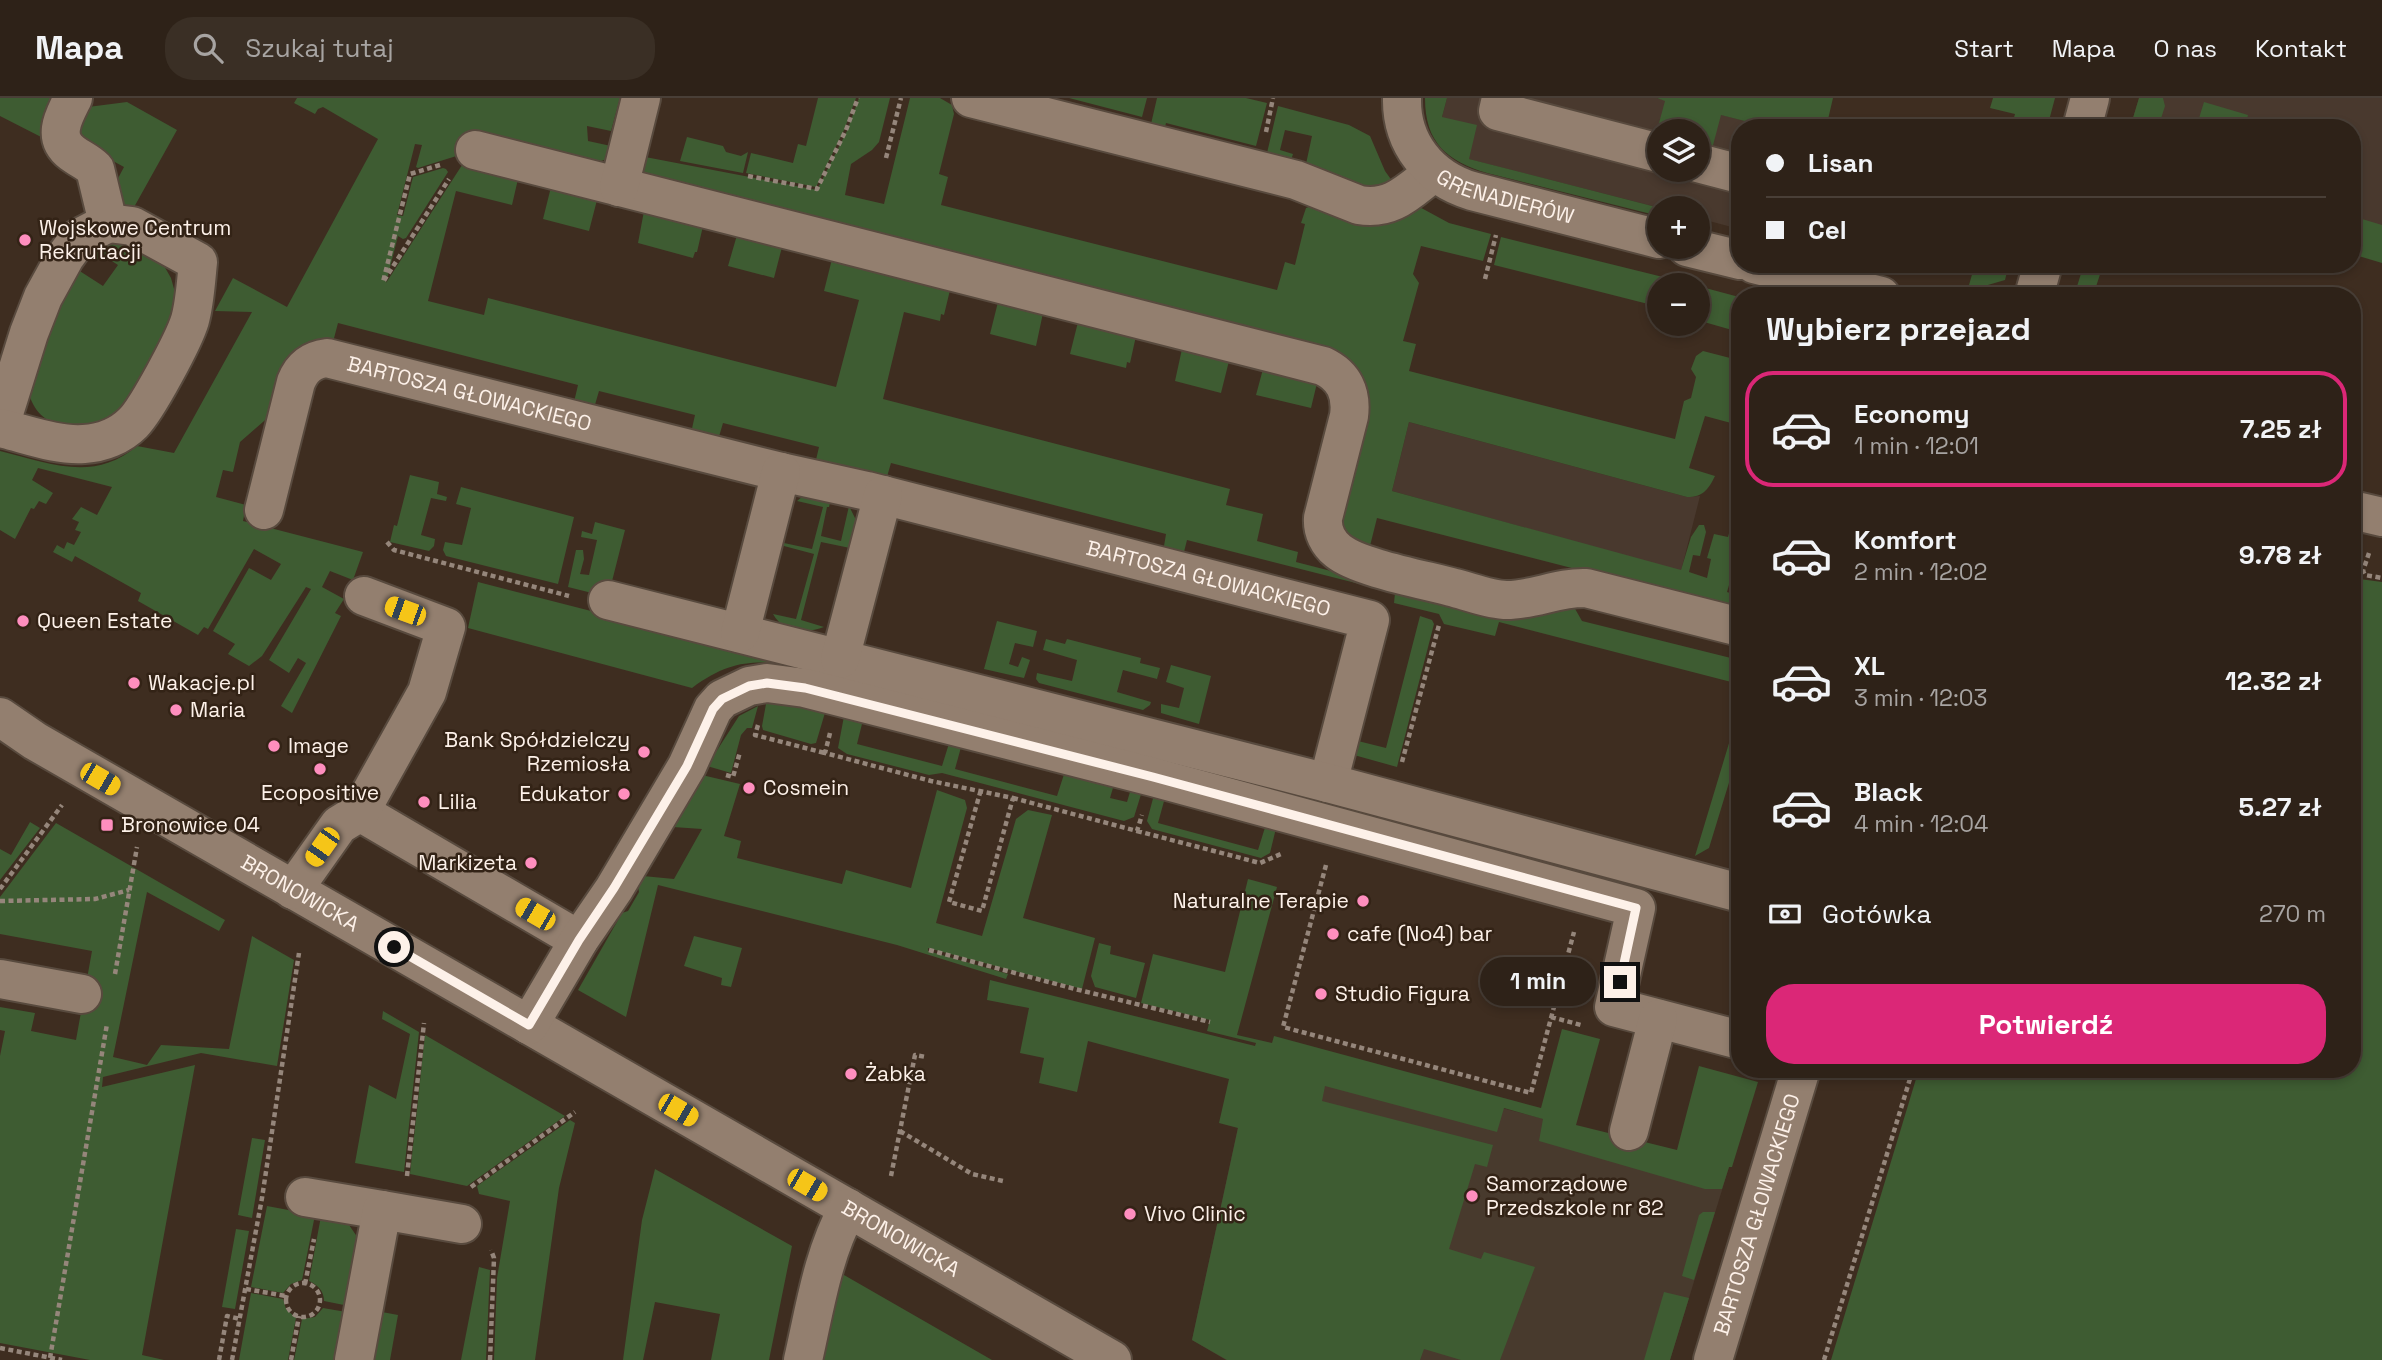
<!DOCTYPE html>
<html lang="pl">
<meta charset="utf-8">
<style>
:root{--surface:#2e2218;--page:#3a2f25;--text:#f1f3f6;--muted:#a7a4a2;--line:#493f37;--accent:#db2777}
body{margin:0;font-family:"Space Grotesk",sans-serif;background:var(--page);color:var(--text);height:100vh;display:flex;flex-direction:column;font-size:26px;white-space:nowrap}
*{box-sizing:border-box;margin:0}
p{font-size:23px;color:var(--muted)}
.icon{flex:none;width:38px;height:38px;fill:none;stroke:currentColor;stroke-width:2;stroke-linecap:round;stroke-linejoin:round}
.map{position:relative;flex:1;overflow:hidden}
.panel{position:absolute;left:1731px;top:189px;width:630px;height:791px;display:flex;flex-direction:column;background:var(--surface);border-radius:28px;box-shadow:0 4px 10px #0003,0 0 0 2px var(--line)}
.panel>*{flex:none}
.top-card{position:absolute;left:1731px;top:21px;width:630px;height:154px;border-radius:28px;box-shadow:0 4px 10px #0003,0 0 0 2px var(--line);display:grid;align-content:center;height:154px;padding:0 35px;background:var(--surface)}
.fabs{position:absolute;left:1647px;top:21px;display:grid;gap:14px}
.fabs a{display:grid;place-items:center;width:63px;height:63px;border-radius:50%;background:var(--surface);box-shadow:0 4px 10px #0003,0 0 0 2px var(--line);font-size:35px}
.end{position:absolute;width:32px;height:32px;margin:-16px;border:9px solid #fdf1e9;background:#111;box-shadow:0 0 0 4px #111}
.from{border-radius:50%}
.bubble{position:absolute;height:49px;border-radius:24px;background:var(--surface);box-shadow:0 4px 10px #0003,0 0 0 2px var(--line);font-size:23px;font-weight:700;line-height:49px;text-align:center}
.car{position:absolute;width:21px;height:42px;margin:-21px -10px;border-radius:9px;box-shadow:0 0 5px 2px #0007;background:linear-gradient(#f5c518 24%,#345 0 40%,#f5c518 0 76%,#345 0 86%,#f5c518 0)}
.top-card b{display:flex;align-items:center;gap:24px;height:66px;font-size:26px}
.top-card b+b{border-top:2px solid var(--line)}
.top-card i{width:18px;height:18px;background:var(--text)}
ul{padding:0;list-style:none}
li{display:flex;align-items:center;gap:21px;height:116px;margin:0 14px 10px;padding:0 21px;border:4px solid transparent;border-radius:28px}
li div{flex:1}
li b{display:block;font-size:26px}
li em{font-style:normal;font-weight:700}
li.on{border-color:var(--accent)}
li>.icon{width:63px;height:63px;stroke-width:1.5}
h2{padding:0 35px;font-size:32px;line-height:84px}
.pay{display:flex;align-items:center;gap:18px;height:77px;padding:0 35px;font-size:26px}
.pay p{margin-inline-start:auto}
.action{display:flex;gap:14px;margin-top:auto;padding:14px 35px}
.action a{flex:1;height:80px;border-radius:28px;background:var(--accent);color:#fff;font-size:28px;font-weight:700;line-height:80px;text-align:center}
header{display:flex;align-items:center;gap:42px;box-sizing:border-box;height:98px;padding:0 35px;background:var(--surface);border-bottom:2px solid var(--line)}
header strong{font-size:33px}
nav{display:flex;gap:38px;margin-inline-start:auto;font-size:24px}
.search{width:490px;height:63px;background:var(--page);display:flex;align-items:center;gap:18px;box-sizing:border-box;padding:0 24px;border-radius:28px;color:var(--muted);font-size:26px}
.map>svg:first-child{display:block}
.industrial{fill:#49392e;fill-rule:evenodd}
.education{fill:#483a2d}
.green{fill:#3e5c32}
.lines{fill:none;stroke-linecap:round;stroke-linejoin:round}
.minor-casing{stroke:#584a3e;stroke-width:42}
.path{stroke:#95867b;stroke-width:4.5;stroke-dasharray:5 3.5;stroke-linecap:butt}
.minor{stroke:#937f6f;stroke-width:38}
.route{stroke:#fdf1e9;stroke-width:9}
.poi-dot{fill:#fe8ebe;stroke:#332316;stroke-width:2.5}
.labels{text-anchor:middle;stroke-width:5;stroke-linejoin:round;paint-order:stroke}
.street-label{font-size:21px;fill:#fdf1e9;stroke:#332316}
.poi-label{font-size:21px;fill:#fdf1e9;stroke:#332316;text-anchor:start}
</style>
<header>
<strong>Mapa</strong>
<div class="search"><svg class="icon" aria-label="search" viewBox="0 0 24 24"><circle cx="10" cy="10" r="6"/><path d="M15 15l6 6"/></svg>Szukaj tutaj</div>
<nav><a>Start</a><a>Mapa</a><a>O nas</a><a>Kontakt</a></nav>
</header>
<div class="map">
<svg width="2382" height="1262" viewBox="0 0 2382 1262">
<rect width="100%" height="100%" fill="#3e2d20"/>
<path class="industrial" d="M1447,0h210l115,30h-32l-1,101 -41,-11v-10h-38l-192,-49 -26,-42zM1659,33h39v39h-39z
M2139,0h243v135l-30,-9v-96h-222z
M1409,324l278,75 13,-1 -19,75 -289,-80z"/>
<path class="education" d="M1256,946l473,123 -59,193h-444l-34,-20z"/>
<path class="green" d="M0,0h54l-7,42 -47,-24z
M297,0h323l-9,33 -24,-5 1,15 23,5 -4,13 -12,4 -129,-10 -48,15 -2,-1 6,-22 -7,-1 -18,71 6,1 10,-39 30,-9 3,1 2,3 -42,66 -3,1 -5,-3 -12,47 78,-121 -1,3 55,14 -6,26 -56,-14 -28,110 56,14 4,-17 348,89 23,-87 -35,-9 8,-32 118,31 -6,25 -3,-1 -1,7 -36,-9 -21,87 347,90 -4,16 37,9 -6,27 41,11 -2,10 206,53 72,-8 8,14 157,39v24l-240,-62 -4,14 -51,-12 -5,-10 -45,-11 1,-10 -208,-53 -4,16 -20,-4 3,-18 -275,-71 -5,17 -71,-16 4,-17 -96,-24 -5,17 -27,-7 4,-18 -96,-24 -5,17 -20,-6 4,-17 -240,-62 -5,19 -62,73 -31,27 -7,30 -10,-2 -7,27 30,8 -3,16 120,31 -10,28 -23,-9 -8,16 22,12 -9,14 6,3 -49,97 -11,-7 25,-43 -8,-5 -9,15 -20,-13 42,-71 -5,-2 -44,69 -13,10 -21,-12 7,-10 -22,-13 36,-63 22,12 10,-16 -27,-15 -46,80 -4,-2 -6,8 -60,-34 3,-8 -66,-37 -3,6 -19,-10 4,-7 7,4 3,-7 7,3 7,-13 -6,-2 4,-8 -7,-3 9,-12 16,8 15,-28 -74,-19 -6,12 21,13 -7,11 -7,-3 -5,8 -3,-1 -16,31 -15,-9v-79c50,12 93,32 137,-5l37,7 78,-141 -37,-1 18,-33 54,29 91,-168 -55,-32 -5,2 -3,5 -21,-11z
M818,0h38l-12,32 -28,57 -70,-14 5,-20 42,10 5,-19 8,2z
M859,0h31l-11,44 -7,8 -21,14 -6,31 39,9 26,-106h30l12,7 2,9 -15,60 9,3 -7,28 336,85 8,-28 10,3 10,-41 -4,-1 5,-15 5,-2 103,-2 35,19 42,11 -8,27 -62,-15 -8,28 6,9 -16,58 13,3 -7,27 266,68 9,-38 7,-3 5,-21 -5,-8 5,-13 7,-5 31,8 5,5v31l-8,28 -26,-7 -16,52 26,8c-7,14 -12,21 -28,21l-278,-75 -17,69 289,79 10,-33 8,-12h5l2,7 -6,24 -7,-1 -4,17 18,6 4,-19 -4,-1 7,-24 14,3 11,-41v66l-3,-1 -9,31 12,4v15l-362,-93 -8,32 -29,-19 3,-30 27,-102 -2,-1 -712,-218c-12,-7 -17,-9 -16,-24l177,34 30,-59z
M1069,0h78l-5,19z
M1157,0h89l21,5 -11,43 -90,-23 -1,4 -14,-3z
M1425,0h22l-5,19 35,8 -8,34 191,49 -1,8 -172,-43c-40,-12 -62,-30 -62,-75z
M1657,0h176l-7,30h-54l-51,-13 -9,34 -14,-4v-14h-39v4l-3,-1 9,-33z
M1993,0h62l-8,30h-36l4,-14 -25,-6z
M2139,0h24l2,8 -7,22h-28z
M127,4l50,28 -44,79 -15,-7 -4,-16 10,-19 -46,-25 -5,-8 15,-27z
M2204,4l44,13 -3,13h-49z
M1278,8l71,19 21,11 15,35 10,14 -19,9 -37,-19 -33,-11 6,-28 -27,-6 -5,20 13,4 -2,6 -24,-7z
M687,39l36,9 3,6 15,4 7,-4 -5,21 -63,-12z
M551,89l46,13 -8,31 -46,-12z
M644,113l59,15 -6,26h-2l-2,6 -55,-15z
M2352,118l30,9v38l-30,-9z
M737,137l45,12 -8,31 -46,-12z
M1501,139l162,40 -2,8h-2l-3,21 -162,-41z
M125,142l38,24 8,14 5,18v21l-54,96 -17,15c-40,-3 -69,4 -79,-45l49,-115 28,18 15,-21 -17,-11 -5,7 -10,-6 16,-11z
M1975,166h34l-4,16 -24,7 -12,-2z
M2084,166l19,1 -9,28 8,3h-28z
M1698,188l41,11v35l-35,-10 -1,-11 -5,-1z
M998,204l45,11 -7,33 -46,-12z
M1078,224l58,14 -6,27 -3,-1 -1,6 -56,-14z
M1182,251l47,12 -8,32 -46,-12z
M1263,271l54,14 -6,25 -55,-13z
M410,377l29,7 -2,12 10,3 -1,4 -15,-3 -10,37 14,4 -1,7 -5,5 -39,-9 4,-17 3,1z
M461,389l113,30 -16,67 -112,-28 -3,-6 2,-8 17,3 9,-37 -15,-4z
M803,398l28,3 -2,8h-2l-6,29 20,5 8,-35 7,14 -6,28 -29,-6 -20,78 23,7c-17,7 -42,5 -51,-13l23,5 18,-65 -30,-8v-3l28,6 11,-42 -26,-6z
M595,424l30,8 -17,67 -40,-10 8,-37h7l1,9 -4,15 9,1 8,-35 -16,-3 1,-6 10,3z
M2352,480l30,4v778h-551l88,-291h433z
M478,484l328,84c-49,-5 -72,-9 -114,22l-224,-60z
M1420,518l12,4 2,4 -37,143 -43,-12 4,-14 28,7z
M997,523l40,10 -4,16 -18,-4 -6,21 9,3 4,-10 8,3 -6,18 -40,-9z
M1046,541l19,5 2,-5 74,19 -1,5 20,5 -3,11 -34,-9 -6,22 34,10 -1,3 -7,5 -104,-27 -3,-4 1,-6 35,8 5,-21 -34,-10z
M1171,567l40,11 -12,48 -38,-11v-9l18,4 5,-20 -18,-6z
M782,603l45,5 -11,37 -5,1 -48,-14 -1,-4 4,-22z
M758,608l-6,22h-5l-6,7 -10,38 -24,-7 32,-50z
M1739,612v40l-30,98 -14,8z
M845,613l19,5 -7,28 85,22 9,-29 12,3 -8,29 102,27 9,-28 49,13 -5,17 17,4 5,-17 11,3 -9,29 -10,4 -182,-48 -13,2 -82,-21 -9,-6z
M702,677l38,9 -16,52 17,5 -4,17 105,26 4,-14 65,18 26,-98 28,10 2,8 -31,115 46,13 34,-117 12,-9 24,5 -29,103 72,20 -13,51 -154,-41v3l80,23 -2,5 -109,-34 -239,-60 -32,132 -48,-27 44,-77 6,-2 11,-19 -1,-5 5,-11 31,3 28,-50 -29,-2z
M1155,693l11,3 -8,29 100,27 9,-29 10,3 -7,29 -9,5 -109,-29 -5,-8z
M30,724l10,6 -40,52v-31l11,6z
M56,725l169,97 -6,11 -72,-39 -34,165 34,8 14,-20 68,4 23,-113 42,24 -17,106 -76,-13 -98,24 -1,10 93,-22 -53,290 22,5h-74l-90,-17v-287l5,-25 -5,-1v-23l35,6 -4,18 45,9 16,-89 -92,-17v-37z
M1248,781l29,8 -40,148 35,8 2,-7 267,72 21,-79 38,10 -24,86 101,25 22,-84 59,16 -26,85h-3l-7,22h-17l-166,-48 4,-22 -39,-11 -7,24 -172,-46 -3,15 171,44 -6,22 -12,-3 -26,85 32,10 3,-7 51,15 -35,93h-39l-37,-11 -4,11h-193l-35,-20 46,-212 -19,-5 10,-44 -141,-38 -11,51 -38,-9 5,-25 -24,-5 9,-45 -42,-8 3,-20 265,66 1,-3 -49,-12 3,-11 -69,-17 12,-49 72,18z
M694,838l48,12 -11,39 -10,-2 1,-7 -38,-12z
M1099,845l12,3 -1,8 35,9 -9,35 -41,-11 -4,-11z
M383,913l36,21 -15,140 -49,-9 14,-78 27,14 14,-65 -28,-15z
M425,937l140,81 -98,70 -57,-12z
M570,1022l5,3 -16,65 -24,172h-41l3,-82 13,-77 -31,-7 -2,-8z
M252,1040l13,2 -13,78 -14,-3z
M655,1071l137,77 -23,114h-58l9,-46 -65,-12 -12,58h-20l19,-140z
M267,1108l48,9 -13,65 -11,4 -8,9 -32,-6z
M1703,1114h12l-21,68 -12,-4 17,-61z
M321,1118l26,6 13,19 -6,66 -30,-6c0,-10 -6,-16 -15,-20z
M236,1131l13,2 -14,78 -13,-2z
M479,1169l11,3 -4,90h-25z
M838,1175l6,2 148,85h-172z
M1664,1194l25,6 -19,62h-26z
M251,1195l32,6 3,10 10,9 -8,42h-49z
M323,1210l29,5 -10,47h-48l8,-41 13,-2z
M382,1214l16,3 -8,45h-17z"/>
<g class="lines">
<defs>
<g id="minor">
<path d="M971,0l325,82 63,25c33,6 50,-14 75,-33"/>
<path id="s1" d="M1402,0c-1,45 27,80 70,93l187,48"/>
<path d="M1501,0l-3,13 161,42"/>
<path d="M2082,30l8,-30"/>
<path d="M475,52l848,216c21,10 29,27 26,50l-26,102c-1,13 5,25 15,33 21,17 88,29 117,37 16,4 35,12 52,12 27,0 52,-13 79,-12l154,39"/>
<path d="M1698,65l42,11"/>
<path d="M619,89l22,-89"/>
<path d="M1687,149l53,13"/>
<path d="M1754,166l127,32"/>
<path d="M2034,198l9,-32"/>
<path d="M0,328l29,-93 14,-36 22,-40 14,-19 29,-15"/>
<path d="M0,330c26,6 57,18 84,16 18,-1 36,-8 49,-21 14,-14 51,-83 57,-103 5,-18 6,-39 8,-58l-66,-36 -24,-3 -13,-54c-7,-7 -15,-10 -23,-16 -21,-16 -8,-37 1,-55"/>
<path id="s2" d="M264,412l32,-128c6,-15 15,-22 31,-24l454,114 86,19 503,129 -42,163"/>
<path d="M2352,412l30,7"/>
<path d="M608,502l720,183 412,110"/>
<path d="M740,535l41,-161"/>
<path d="M840,561l43,-164"/>
<path id="s3" d="M0,619l35,24 1077,619"/>
<path d="M360,714l219,128"/>
<path d="M293,792l46,-65 21,-13 67,-120 19,-65 -82,-31"/>
<path d="M0,881l82,15"/>
<path d="M529,927l50,-85 35,-51 73,-123 26,-57 9,-10 27,-13 18,-3 38,5 348,89 483,131 -22,99 126,33"/>
<path d="M1629,1033l29,-112"/>
<path d="M305,1099l77,13"/>
<path d="M354,1262l28,-150 80,14"/>
<path d="M803,1262c12,-52 19,-104 45,-152"/>
<path id="s4" d="M1713,1262l88,-291"/>
</g>
</defs>
<use href="#minor" class="minor-casing"/>
<path class="path" d="M1266,34l7,-34
M886,60l15,-60
M440,67l-30,9 -27,108 66,-103
M748,78l69,13 29,-59 12,-32
M1485,181l11,-44
M1657,225l2,-10
M387,444l7,8 175,46
M2369,455l-6,18 2,4 17,3
M758,627l-3,10 70,18
M830,635l-5,20 106,28 82,17 -31,113 -33,-9 31,-109
M1402,664l37,-137
M726,677l7,2 7,-25
M1013,700l124,33 5,-16
M1137,733l123,32 21,-9
M1326,767l-43,162 248,66 43,-161
M0,791l62,-84
M0,803l95,-2 34,-9
M929,852l146,39 135,33
M115,876l22,-127
M1551,919l30,8
M900,1033l72,43 31,7
M407,1078l17,-153
M891,1078l24,-121 11,2
M471,1089l104,-75
M286 1202a17 17 0 1 1 34 0a17 17 0 1 1-34 0Z
M305,1186l9,-45
M246,1191l40,7
M0,1250l62,12
M50,1260l57,-334
M219,1262l8,-44 13,3
M232,1262l30,-162 37,-245
M291,1262l8,-44
M490,1262l4,-102 -3,-8
M1824,1262l89,-291"/>
<use href="#minor" class="minor"/>
</g>
<g class="lines">
<path class="route" d="M394,849l135,78 50,-85 35,-52 73,-122 26,-57 9,-10 27,-13 18,-3 38,5 348,89 483,131 -16,74"/>
</g>
<g class="poi-dot">
<circle cx="25" cy="142" r="7"/>
<circle cx="23" cy="523" r="7"/>
<circle cx="134" cy="585" r="7"/>
<circle cx="176" cy="612" r="7"/>
<circle cx="274" cy="648" r="7"/>
<circle cx="644" cy="654" r="7"/>
<circle cx="320" cy="671" r="7"/>
<circle cx="749" cy="690" r="7"/>
<circle cx="624" cy="696" r="7"/>
<circle cx="424" cy="704" r="7"/>
<rect x="100" y="720" width="14" height="14" rx="3.5"/>
<circle cx="531" cy="765" r="7"/>
<circle cx="1363" cy="803" r="7"/>
<circle cx="1333" cy="836" r="7"/>
<circle cx="1321" cy="896" r="7"/>
<circle cx="851" cy="976" r="7"/>
<circle cx="1472" cy="1098" r="7"/>
<circle cx="1130" cy="1116" r="7"/>
</g>
<g class="labels">
<g class="street-label">
<text dy="7" stroke="none"><textPath href="#s1" startOffset="159">GRENADIERÓW</textPath></text>
<text dy="7" stroke="none"><textPath href="#s2" startOffset="320">BARTOSZA GŁOWACKIEGO</textPath></text>
<text dy="7" stroke="none"><textPath href="#s2" startOffset="1082">BARTOSZA GŁOWACKIEGO</textPath></text>
<text dy="7" stroke="none"><textPath href="#s3" startOffset="348">BRONOWICKA</textPath></text>
<text dy="7" stroke="none"><textPath href="#s4" startOffset="152">BARTOSZA GŁOWACKIEGO</textPath></text>
<text dy="7" stroke="none"><textPath href="#s3" startOffset="1041">BRONOWICKA</textPath></text>
</g>
<g class="poi-label">
<text x="39" y="137">Wojskowe Centrum<tspan x="39" dy="24">Rekrutacji</tspan></text>
<text x="37" y="530">Queen Estate</text>
<text x="148" y="592">Wakacje.pl</text>
<text x="190" y="619">Maria</text>
<text x="630" y="649" text-anchor="end">Bank Spółdzielczy<tspan x="630" dy="24">Rzemiosła</tspan></text>
<text x="288" y="655">Image</text>
<text x="763" y="697">Cosmein</text>
<text x="320" y="702" text-anchor="middle">Ecopositive</text>
<text x="610" y="703" text-anchor="end">Edukator</text>
<text x="438" y="711">Lilia</text>
<text x="121" y="734">Bronowice 04</text>
<text x="517" y="772" text-anchor="end">Markizeta</text>
<text x="1349" y="810" text-anchor="end">Naturalne Terapie</text>
<text x="1347" y="843">cafe (No4) bar</text>
<text x="1335" y="903">Studio Figura</text>
<text x="865" y="983">Żabka</text>
<text x="1486" y="1093">Samorządowe<tspan x="1486" dy="24">Przedszkole nr 82</tspan></text>
<text x="1144" y="1123">Vivo Clinic</text>
</g>
</g>
</svg>
<div class="fabs">
<a><svg class="icon" aria-label="layers" viewBox="0 0 24 24"><path d="M12 4l9 5-9 5-9-5zM3 14l9 5 9-5"/></svg></a>
<a>+</a>
<a>−</a>
</div>
<i class="end from" style="left:394px;top:849px"></i>
<i class="end" style="left:1620px;top:884px"></i>
<div class="bubble" style="left:1480px;top:859px;width:116px">1 min</div>
<i class="car" style="left:405px;top:513px;rotate:290deg"></i>
<i class="car" style="left:100px;top:681px;rotate:120deg"></i>
<i class="car" style="left:322px;top:749px;rotate:215deg"></i>
<i class="car" style="left:535px;top:816px;rotate:300deg"></i>
<i class="car" style="left:678px;top:1012px;rotate:120deg"></i>
<i class="car" style="left:807px;top:1087px;rotate:120deg"></i>
<div class="top-card">
<b><i class="from"></i>Lisan</b>
<b><i></i>Cel</b>
</div>
<section class="panel">
<h2>Wybierz przejazd</h2>
<ul>
<li class="on"><svg class="icon" aria-label="car" viewBox="0 0 24 24"><path d="M5 17H2v-5l4-1 3-4h7l3 4 3 1v5h-3M9 17h6M6 11h13"/><circle cx="7" cy="17" r="2"/><circle cx="17" cy="17" r="2"/></svg><div><b>Economy</b><p>1 min · 12:01</p></div><em>7.25 zł</em></li>
<li><svg class="icon" aria-label="car" viewBox="0 0 24 24"><path d="M5 17H2v-5l4-1 3-4h7l3 4 3 1v5h-3M9 17h6M6 11h13"/><circle cx="7" cy="17" r="2"/><circle cx="17" cy="17" r="2"/></svg><div><b>Komfort</b><p>2 min · 12:02</p></div><em>9.78 zł</em></li>
<li><svg class="icon" aria-label="car" viewBox="0 0 24 24"><path d="M5 17H2v-5l4-1 3-4h7l3 4 3 1v5h-3M9 17h6M6 11h13"/><circle cx="7" cy="17" r="2"/><circle cx="17" cy="17" r="2"/></svg><div><b>XL</b><p>3 min · 12:03</p></div><em>12.32 zł</em></li>
<li><svg class="icon" aria-label="car" viewBox="0 0 24 24"><path d="M5 17H2v-5l4-1 3-4h7l3 4 3 1v5h-3M9 17h6M6 11h13"/><circle cx="7" cy="17" r="2"/><circle cx="17" cy="17" r="2"/></svg><div><b>Black</b><p>4 min · 12:04</p></div><em>5.27 zł</em></li>
</ul>
<div class="pay"><svg class="icon" aria-label="cash" viewBox="0 0 24 24"><path d="M3 7h18v10H3z"/><circle cx="12" cy="12" r="2"/></svg>Gotówka<p>270 m</p></div>
<div class="action"><a>Potwierdź</a></div>
</section>
</div>
